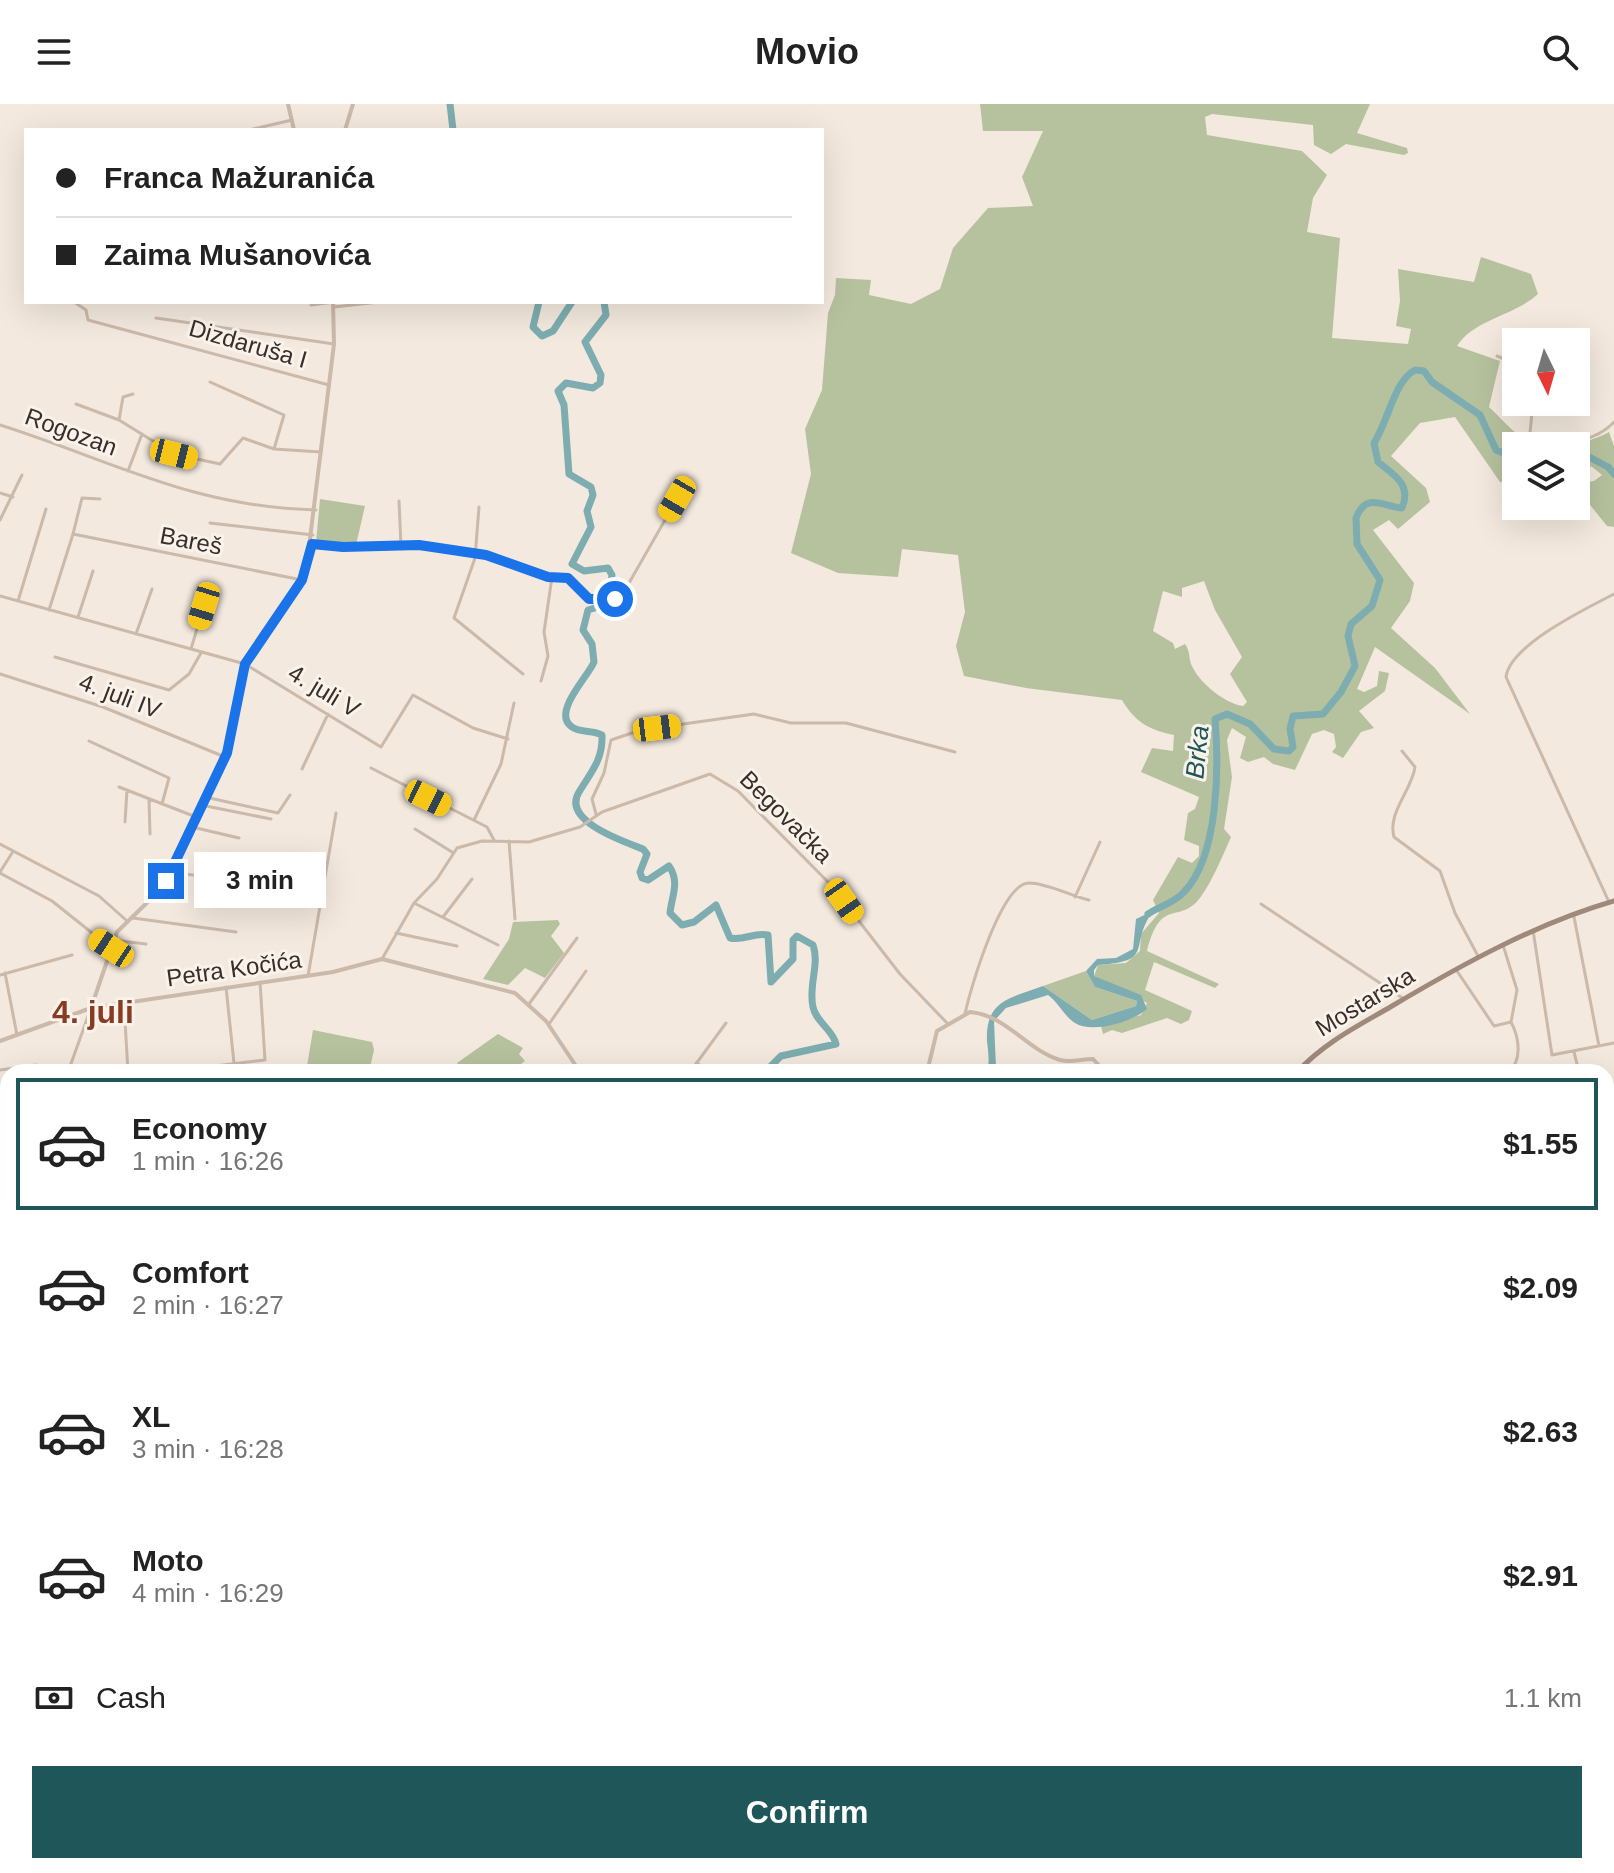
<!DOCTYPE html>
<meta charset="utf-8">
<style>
:root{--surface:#fff;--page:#f2f2f2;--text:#222;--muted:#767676;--line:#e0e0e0;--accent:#1f565a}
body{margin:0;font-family:Arial,sans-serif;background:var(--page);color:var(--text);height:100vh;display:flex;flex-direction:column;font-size:30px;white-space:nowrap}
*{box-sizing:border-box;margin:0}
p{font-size:26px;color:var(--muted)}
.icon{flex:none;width:44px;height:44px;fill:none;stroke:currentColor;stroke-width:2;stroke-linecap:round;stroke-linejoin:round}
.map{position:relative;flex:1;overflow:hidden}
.sheet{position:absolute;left:0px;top:960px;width:1614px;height:810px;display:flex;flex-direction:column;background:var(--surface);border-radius:24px 24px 0 0;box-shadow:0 8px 32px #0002}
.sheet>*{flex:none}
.top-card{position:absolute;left:24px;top:24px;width:800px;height:176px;border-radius:0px;box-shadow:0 8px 32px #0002;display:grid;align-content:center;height:176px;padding:0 32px;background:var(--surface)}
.needle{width:52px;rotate:175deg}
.tools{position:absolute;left:1502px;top:224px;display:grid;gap:16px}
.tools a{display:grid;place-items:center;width:88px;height:88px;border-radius:0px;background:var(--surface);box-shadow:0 8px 32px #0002;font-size:40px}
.end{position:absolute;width:36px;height:36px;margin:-18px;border:10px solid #1a73e8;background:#fff;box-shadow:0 0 0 4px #fff}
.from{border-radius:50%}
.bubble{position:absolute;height:56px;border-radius:0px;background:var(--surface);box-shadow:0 8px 32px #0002;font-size:26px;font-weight:600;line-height:56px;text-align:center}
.car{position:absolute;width:24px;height:48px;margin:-24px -12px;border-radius:10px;box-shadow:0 0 6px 2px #0007;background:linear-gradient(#f5c518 24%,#345 0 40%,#f5c518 0 76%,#345 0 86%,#f5c518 0)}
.top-card b{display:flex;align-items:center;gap:28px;height:76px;font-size:30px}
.top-card b+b{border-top:2px solid var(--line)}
.top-card i{width:20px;height:20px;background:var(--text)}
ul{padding:14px 0 0;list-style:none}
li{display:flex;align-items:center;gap:24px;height:132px;margin:0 16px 12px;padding:0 16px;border:4px solid transparent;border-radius:0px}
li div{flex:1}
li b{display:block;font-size:30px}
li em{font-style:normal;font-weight:600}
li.selected{border-color:var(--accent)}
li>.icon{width:72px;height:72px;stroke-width:1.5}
.pay{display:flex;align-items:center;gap:20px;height:88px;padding:0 32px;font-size:30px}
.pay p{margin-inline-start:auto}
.button{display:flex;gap:16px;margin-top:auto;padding:16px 32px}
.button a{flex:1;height:92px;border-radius:0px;background:var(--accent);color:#fff;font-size:32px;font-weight:600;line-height:92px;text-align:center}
header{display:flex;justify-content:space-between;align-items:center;height:104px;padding:0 32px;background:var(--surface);font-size:36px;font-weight:600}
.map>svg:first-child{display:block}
.green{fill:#b6c29e;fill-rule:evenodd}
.water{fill:#7dadb0}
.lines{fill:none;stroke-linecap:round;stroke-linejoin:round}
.river{stroke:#7dadb0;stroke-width:7}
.minor{stroke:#cbb9aa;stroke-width:3}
.tertiary{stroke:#cbb9aa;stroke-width:4}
.secondary{stroke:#9f897b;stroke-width:5}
.rail{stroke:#392e2a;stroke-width:2;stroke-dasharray:2 6;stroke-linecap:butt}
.route{stroke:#1a73e8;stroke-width:10}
.labels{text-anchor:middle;stroke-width:6;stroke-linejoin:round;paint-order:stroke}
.street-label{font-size:24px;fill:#392e2a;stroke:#faf3eb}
.water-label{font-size:26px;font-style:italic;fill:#1f565a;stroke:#faf3eb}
.district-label{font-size:32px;font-weight:bold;fill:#873c23;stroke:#faf3eb}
</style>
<header><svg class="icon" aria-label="menu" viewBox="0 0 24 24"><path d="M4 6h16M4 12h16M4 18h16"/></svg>Movio<svg class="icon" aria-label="search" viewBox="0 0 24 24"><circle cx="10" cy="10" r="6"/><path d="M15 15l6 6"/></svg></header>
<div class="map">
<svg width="1614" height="1769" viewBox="0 0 1614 1769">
<rect width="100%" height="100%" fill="#f3e9de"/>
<path class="green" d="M980,0h390l-13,29 50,15 1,5 -4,2 -58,-11 -15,10 -17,-9 -1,-20 -101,-11 -7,3 2,18 95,16 25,24 -14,23 -6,34 33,6 -8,100 76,6 3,-15 -15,-3 4,-25 -2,-32 76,13 7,-25 50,17 7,20c-24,22 -64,25 -81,52l43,15 -11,46c9,8 18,19 28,27 22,17 68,12 92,-2l5,14v81l-7,-1 -29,-36 3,-7 13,-2 8,-6 -11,-9 -4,6 -11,-2v-24h-60v36h-16l-45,-65 -35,6 -29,33 35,32 4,14 -32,27 -9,-9 -16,10 41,53 -4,18 -19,27 44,40 35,46 -95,-67 -18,42 7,3 13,-6 2,-15 10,2 -4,18 -26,20 15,17 -13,4 -18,26 -11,-6 4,-5 -2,-13 -10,-4 -12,4 -17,36 -22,-6 -9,-7 -16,5 -8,-4 6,-21 -14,-9 -5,12 5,37 -8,52 7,8c-9,20 -18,43 -31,61 -21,27 -39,-2 -53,53l72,33 -4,4 -61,-26 -9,28 47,21 -3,9 -8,4 -14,-6 -45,15 -10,-3 -9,4 -2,-8 40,-11 6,-12 -53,-27 4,-11 28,-2 14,-12 1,-17 18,-21 -6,-13 25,-43 14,6 7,-7v-10l-15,-6 4,-27 7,-4 4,-12 -58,-25 11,-24 21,3 1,-16c-25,-5 -39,-13 -52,-35l-96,-12 -62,-12 -8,-30 9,-34 -7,-57 -56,-6 -4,28 -60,-4 -47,-20 20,-79 -6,-45 17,-39 6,-77 7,-18 1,-17 35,2 -2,15 42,9 29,-15 13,-41 35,-40 45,-2 -11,-29 21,-46h-60zM1204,477l11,29 27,47 -12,17 17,28 -4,4c-17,-2 -42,-22 -50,-38 -5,-8 -2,-16 -8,-24l-10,5 -2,-6 -20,-12 10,-40 19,6v-9z
M320,395l45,7 -9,39 -40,-3z
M558,816l2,4 -9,12 13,17 -19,25 -20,-10 -17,17 -25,-6 26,-40 4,-17z
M1086,867l9,16 42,14 -1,5 -44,14 -49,-34z
M313,926l59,12 2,8 -5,22h-63z
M498,930l25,14 -4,6 6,7 -15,11h-47l-6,-9z
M628,1762h70c-19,7 -53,7 -70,0z
M723,1762h93l-4,7 -69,-1z
M896,1762h236l-6,7h-230z"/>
<path class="water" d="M1153,807c-26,36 4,50 -55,54l-4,5v6l47,19 6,14c-15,13 -55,25 -72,14 -11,-7 -16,-20 -27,-28l-42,13 -12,13 2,47 -2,4h-7c3,-10 1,-21 0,-31 -2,-41 24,-43 56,-55l49,34 44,-14 1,-5 -42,-14 -9,-16 11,-12 19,-1 17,-9 3,-30z"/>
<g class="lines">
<path class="river" d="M450,0l3,26
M539,198l-6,25 9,9 11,-5 19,-29
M604,198l2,13 -21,27 16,33 -1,8 -7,5 -27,-5 -8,8 6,14 5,69 22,13 2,8 -6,16 4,16 -19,37 12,7 24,-3 4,7 -4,29 -20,6 -5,20 9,14 2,18c-6,15 -43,51 -22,65 8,6 21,3 30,8 1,25 -11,37 -23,57 -18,29 46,50 64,57l4,5 -7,18 2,6 6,2 21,-14c11,16 3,29 1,47l12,12 12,-3 22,-17 14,33c14,3 24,-6 38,-3l3,47 22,-23v-19l4,-4 16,9c7,19 -5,41 0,62 3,15 20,23 23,37l-55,12 -11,11v5
M1576,346l32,17 6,7
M1148,810c12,-8 26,-11 36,-22 35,-36 35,-126 31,-173l12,-5 23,10 24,25 15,2 4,-4 -3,-18 3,-13 30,-2 18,-22 14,-26 -7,-30 3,-12 21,-18 8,-26 -23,-36 -1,-26c10,-26 26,-12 46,-10 10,-24 -8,-33 -24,-46l-4,-19c14,-21 20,-62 41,-73l9,1 8,11 48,33 16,35 20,8"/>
<path class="minor" d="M249,26l43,-10
M74,198l12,8 2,10 241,65
M311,201l23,-3
M334,203l45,-5
M156,214l178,26
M1497,252l19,8
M210,278l74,33 -10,34
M1533,298l-3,31 4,10c25,5 63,-2 80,-21
M76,300l43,16 55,34 46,10 23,-26 31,11 47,3
M119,316l4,-23 10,-3
M0,321c113,36 192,82 316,85
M128,367l14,-37
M0,389l13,4
M399,397l2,45
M479,403l-4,51 -21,60 69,56
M0,416l22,-45
M210,419l103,12
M73,430l9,-36 18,1
M312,440l31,3 76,-2 67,10 62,22 20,1 21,21h26l11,-5 3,-11 48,-84
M0,492l245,68 136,83 32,-52 60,33 35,11
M18,497l28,-92
M49,506l24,-76 229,46
M78,513l15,-46
M136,530l16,-45
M191,545l16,-54
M55,553l114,33 20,-16 12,-21
M0,570l103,33 122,50
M541,577l7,-25 -4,-24 8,-55
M89,637l80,37 -7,26
M1402,647l13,16c-3,23 -28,46 -21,70l46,34 15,42 23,43
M371,664l116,59 7,13
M302,665l26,-55
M119,683l77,30
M205,693l73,16 12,-18
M149,695l1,35
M201,701l70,14
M596,710l-4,-15 12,-26 7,-33 30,-10 113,-16 37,9h55l109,29
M474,716l27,-56 13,-61
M125,718l2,-32
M192,723l47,11
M415,725l37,23
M509,737l6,78
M0,740l99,52 27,24
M0,768l12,-19
M171,768l86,12 4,-24
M0,769l52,28 59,47
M1075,793l25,-55
M1609,798l-103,-225c4,-32 81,-69 108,-83
M414,799l84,42
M1261,800l143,95
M443,813l29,-38
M1574,813l25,129
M133,814l103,14
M1533,826l19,125 62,-12
M396,829l61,13
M113,836l33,4
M1503,841l14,45 -6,32
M382,855l32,-56 23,-24 20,-31 25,-7 47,1 51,-15 22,-15 108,-38 28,17 93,94 69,89 47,49
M1457,867l37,55 17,-4c8,15 12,39 -3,50
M5,869l12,62
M0,871l72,-20
M308,872l28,-163
M226,883l8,76
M124,900l4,68
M529,900l48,-66
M965,910c5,-24 36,-131 64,-131 18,0 42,13 60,17
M549,920l37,-53
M1574,948l5,20
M696,959l18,9
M1308,960l9,8
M0,966l36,-5
M68,968l23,-64
M165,968l100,-12 -5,-78
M690,968l36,-49
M1222,968l2,-2
M0,988l8,-1
M1606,1045l8,-3
M0,1085h8
M1606,1105l8,-3
M0,1107l8,-15
M0,1131l8,-3
M1606,1187l8,17
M1606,1244l8,-7
M0,1270l8,-2
M0,1350h8
M0,1411l8,1
M0,1556l6,-40
M715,1762l18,7
M1223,1762l6,7
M0,1768l1,1
M110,1769l5,-7
M333,1769l5,-7
M1123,1769h9
M1171,1769l6,-7
M1397,1769l10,-7"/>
<path class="tertiary" d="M288,0l6,26
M345,26l8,-26
M91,904l26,-76 45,-44 65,-135 18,-89 61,-93 28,-227 -1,-42
M0,937l91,-33 242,-36 49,-13 133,34 31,28 34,51
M927,968l10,-41 33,-19c36,3 57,38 90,48 11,3 22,-1 33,-1l12,13"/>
<path class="secondary" d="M1297,968c28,-30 61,-46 95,-66 71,-42 143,-82 222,-105
M0,1514h8
M694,1769l13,-7"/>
<path class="rail" d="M1606,1113l8,-3
M0,1239h8"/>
</g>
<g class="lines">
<path class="route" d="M166,777l61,-128 18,-89 57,-84 10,-36 31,3 76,-2 67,10 62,22 20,1 21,21h26"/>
</g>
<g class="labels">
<g class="street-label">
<text transform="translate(248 240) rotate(16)" y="8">Dizdaruša I</text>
<text transform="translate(71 328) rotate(20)" y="8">Rogozan</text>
<text transform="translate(191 437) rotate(11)" y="8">Bareš</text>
<text transform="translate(324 587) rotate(31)" y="8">4. juli V</text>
<text transform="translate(120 592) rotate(21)" y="8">4. juli IV</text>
<text transform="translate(786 713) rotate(45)" y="8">Begovačka</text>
<text transform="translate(234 865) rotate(-8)" y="8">Petra Kočića</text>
<text transform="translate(1365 898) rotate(-31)" y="8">Mostarska</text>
</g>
<g class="water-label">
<text transform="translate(1197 648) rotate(-84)" y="9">Brka</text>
</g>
<g class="district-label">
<text x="93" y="919">4. juli</text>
</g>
</g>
</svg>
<div class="tools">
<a><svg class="needle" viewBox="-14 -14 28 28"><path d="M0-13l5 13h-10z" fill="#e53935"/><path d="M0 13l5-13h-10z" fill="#767676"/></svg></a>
<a><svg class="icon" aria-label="layers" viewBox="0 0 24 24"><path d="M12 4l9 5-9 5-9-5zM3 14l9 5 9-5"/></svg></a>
</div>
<i class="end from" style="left:615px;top:495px"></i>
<i class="end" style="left:166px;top:777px"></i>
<div class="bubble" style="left:194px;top:748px;width:132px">3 min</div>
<i class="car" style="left:174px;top:350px;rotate:104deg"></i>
<i class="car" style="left:677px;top:395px;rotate:210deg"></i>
<i class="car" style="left:204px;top:502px;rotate:197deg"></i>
<i class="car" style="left:657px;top:624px;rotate:83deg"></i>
<i class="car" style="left:428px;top:694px;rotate:116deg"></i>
<i class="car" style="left:844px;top:797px;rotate:145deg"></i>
<i class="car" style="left:111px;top:844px;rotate:303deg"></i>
<div class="top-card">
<b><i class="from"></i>Franca Mažuranića</b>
<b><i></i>Zaima Mušanovića</b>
</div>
<section class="sheet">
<ul>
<li class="selected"><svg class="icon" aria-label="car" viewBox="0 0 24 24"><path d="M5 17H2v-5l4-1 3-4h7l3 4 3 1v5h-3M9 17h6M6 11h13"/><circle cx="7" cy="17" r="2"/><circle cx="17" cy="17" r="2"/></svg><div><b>Economy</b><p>1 min · 16:26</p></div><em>$1.55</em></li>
<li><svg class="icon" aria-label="car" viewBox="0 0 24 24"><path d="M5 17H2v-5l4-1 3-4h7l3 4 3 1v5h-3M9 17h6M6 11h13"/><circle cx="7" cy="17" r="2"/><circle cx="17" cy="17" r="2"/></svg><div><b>Comfort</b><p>2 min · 16:27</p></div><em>$2.09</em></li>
<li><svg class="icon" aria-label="car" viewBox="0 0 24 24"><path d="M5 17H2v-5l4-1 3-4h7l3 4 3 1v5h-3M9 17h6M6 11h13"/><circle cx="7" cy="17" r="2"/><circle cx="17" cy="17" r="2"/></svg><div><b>XL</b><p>3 min · 16:28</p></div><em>$2.63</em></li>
<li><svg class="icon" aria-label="car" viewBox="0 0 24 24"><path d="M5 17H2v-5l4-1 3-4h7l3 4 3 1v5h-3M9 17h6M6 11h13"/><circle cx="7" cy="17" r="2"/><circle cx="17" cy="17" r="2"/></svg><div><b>Moto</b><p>4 min · 16:29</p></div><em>$2.91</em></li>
</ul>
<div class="pay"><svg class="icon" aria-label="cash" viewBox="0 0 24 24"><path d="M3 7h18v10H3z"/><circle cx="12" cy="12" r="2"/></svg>Cash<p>1.1 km</p></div>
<div class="button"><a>Confirm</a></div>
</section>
</div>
